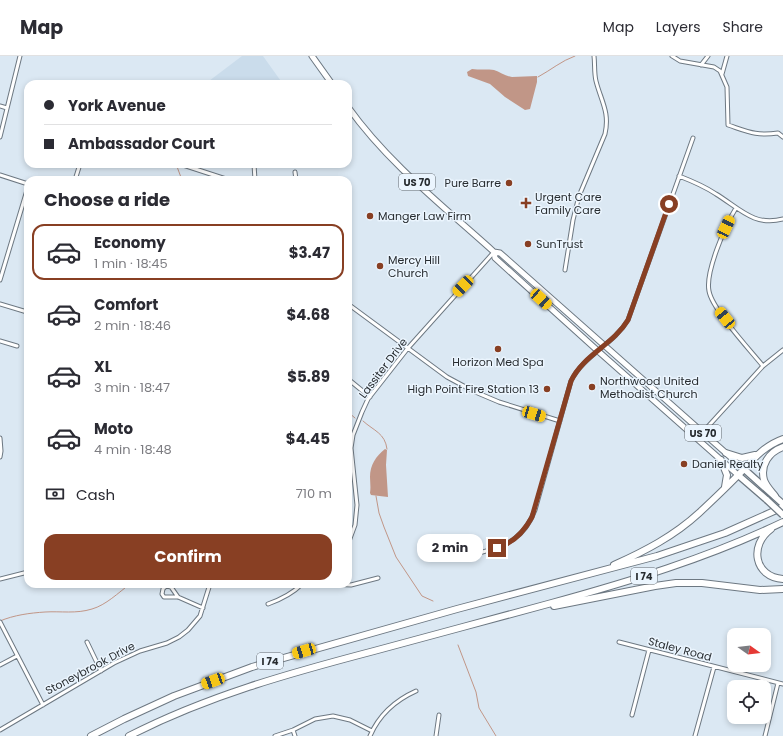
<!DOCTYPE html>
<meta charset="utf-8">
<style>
:root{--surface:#fff;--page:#f2f2f3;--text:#2b2b33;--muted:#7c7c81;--line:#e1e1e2;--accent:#883f23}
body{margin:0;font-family:Poppins,sans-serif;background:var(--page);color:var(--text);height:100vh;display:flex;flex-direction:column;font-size:15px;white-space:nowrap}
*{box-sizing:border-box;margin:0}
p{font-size:13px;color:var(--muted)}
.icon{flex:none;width:22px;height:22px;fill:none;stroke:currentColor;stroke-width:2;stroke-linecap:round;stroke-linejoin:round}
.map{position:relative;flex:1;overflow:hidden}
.panel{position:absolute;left:24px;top:120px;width:328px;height:412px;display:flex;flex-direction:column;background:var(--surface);border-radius:12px;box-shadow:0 2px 6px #0003}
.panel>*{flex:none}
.top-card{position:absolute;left:24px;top:24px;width:328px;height:88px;border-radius:12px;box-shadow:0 2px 6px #0003;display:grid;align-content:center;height:88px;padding:0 20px;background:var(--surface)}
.needle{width:26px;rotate:104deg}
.tools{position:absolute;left:727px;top:572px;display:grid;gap:8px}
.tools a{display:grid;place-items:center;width:44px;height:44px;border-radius:8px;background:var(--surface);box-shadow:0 2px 6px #0003;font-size:20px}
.end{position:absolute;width:18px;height:18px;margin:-9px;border:5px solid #883f23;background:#fff;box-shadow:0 0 0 2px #fff}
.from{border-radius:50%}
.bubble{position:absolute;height:28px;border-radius:12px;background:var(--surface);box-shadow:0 2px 6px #0003;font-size:13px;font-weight:700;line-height:28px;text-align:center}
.car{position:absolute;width:12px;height:24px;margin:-12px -6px;border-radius:5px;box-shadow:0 0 3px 1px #0007;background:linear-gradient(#f5c518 24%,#345 0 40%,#f5c518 0 76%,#345 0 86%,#f5c518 0)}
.top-card b{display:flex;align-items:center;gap:14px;height:38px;font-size:15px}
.top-card b+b{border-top:1px solid var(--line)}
.top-card i{width:10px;height:10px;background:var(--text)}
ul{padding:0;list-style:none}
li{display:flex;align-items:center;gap:12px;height:56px;margin:0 8px 6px;padding:0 12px;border:2px solid transparent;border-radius:12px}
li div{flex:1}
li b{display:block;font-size:15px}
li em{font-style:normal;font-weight:700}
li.current{border-color:var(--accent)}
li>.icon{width:36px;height:36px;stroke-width:1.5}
h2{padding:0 20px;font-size:18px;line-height:48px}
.pay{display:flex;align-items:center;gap:10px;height:44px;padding:0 20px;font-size:15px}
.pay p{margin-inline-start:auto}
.action{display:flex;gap:8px;margin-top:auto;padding:8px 20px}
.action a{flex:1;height:46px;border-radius:12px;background:var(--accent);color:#fff;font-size:16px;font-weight:700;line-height:46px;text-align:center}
header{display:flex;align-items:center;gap:24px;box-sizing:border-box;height:56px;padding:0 20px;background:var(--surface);border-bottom:1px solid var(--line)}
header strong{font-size:19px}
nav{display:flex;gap:22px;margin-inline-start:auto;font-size:14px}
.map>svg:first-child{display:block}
.built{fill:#cadceb}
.water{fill:#c19687}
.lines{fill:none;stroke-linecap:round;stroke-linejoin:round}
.stream{stroke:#c19687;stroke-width:1}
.minor-casing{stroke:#6d7882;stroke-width:5}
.primary-casing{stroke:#6d7882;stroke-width:7}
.trunk-casing{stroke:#6d7882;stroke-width:8}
.motorway-casing{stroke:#6d7882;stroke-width:8}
.minor{stroke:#fff;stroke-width:3}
.primary{stroke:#fff;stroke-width:5}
.trunk{stroke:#fff;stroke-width:5.5}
.motorway{stroke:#fff;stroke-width:6}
.trunk-bridge-casing{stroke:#6d7882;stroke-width:8;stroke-linecap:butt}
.trunk-bridge{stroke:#fff;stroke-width:5.5}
.route{stroke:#883f23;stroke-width:5}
.poi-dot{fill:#883f23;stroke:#ebf5fe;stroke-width:1.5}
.labels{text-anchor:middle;stroke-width:3;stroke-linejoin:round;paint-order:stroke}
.shield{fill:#ebf5fe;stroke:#62696e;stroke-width:1}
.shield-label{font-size:10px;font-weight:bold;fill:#282d31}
.poi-label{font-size:11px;fill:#282d31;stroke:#ebf5fe;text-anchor:start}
.street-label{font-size:11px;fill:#282d31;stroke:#ebf5fe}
</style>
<header>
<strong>Map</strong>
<nav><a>Map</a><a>Layers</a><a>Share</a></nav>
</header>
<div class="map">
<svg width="783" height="680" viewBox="0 0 783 680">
<rect width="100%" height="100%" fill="#dbe8f3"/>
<path class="built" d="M242,0h21l20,28h-78z"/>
<path class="water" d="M472,13c6,1 17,0 22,1 6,2 11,6 18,7 8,0 17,-1 25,-1v6l-7,27 -5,1 -20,-13 -15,-13 -22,-8 -1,-4z
M385,393l2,1 -1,15 2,32 -17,-2 -1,-2c1,-6 0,-11 0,-16 0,-12 6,-21 15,-28z"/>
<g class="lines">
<path class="stream" d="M538,21c13,-7 23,-16 37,-21
M176,108l6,16
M348,356l7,6
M363,365c11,10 22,12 24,28
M376,440l3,17 5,14 12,30 26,39 11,5
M0,565c14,-6 30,-8 45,-9 16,-1 31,2 47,-3 14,-4 26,-16 38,-25
M458,589l18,47 3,16 17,28"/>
<defs>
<path id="minor" d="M672,0l8,5 34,6 6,4 7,16 1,38c21,7 28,11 50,8l5,4
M701,9l7,-9
M722,18l5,-18
M0,50l7,2
M0,81l20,-81
M180,108l49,16
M254,108l1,16
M295,116l1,8
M0,119l28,9
M679,120c13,5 25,10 37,18 23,14 38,33 67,25
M75,124l5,-16
M736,152c-10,16 -31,64 -27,83 3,18 41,59 54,75
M565,214l8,-50 6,-24 26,-62c5,-22 -4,-33 -9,-53 -2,-8 -1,-17 -2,-25
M0,224l28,-93
M0,248l27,8
M348,248l99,73 26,14 26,11 61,19
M0,285l17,5
M348,323l22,18
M703,376l60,-66 20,-16
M0,382l1,13 -1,6
M348,488l7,-19 2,-20 -6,-57 2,-13 9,-23 6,-13 40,-51 86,-96
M446,502c12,1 21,-2 33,-5 27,-7 45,-14 56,-43l36,-129c13,-26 42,-36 57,-61l65,-182
M0,523l28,-7
M329,528l22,1 27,-7
M178,541l-7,-10 -5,-1 -3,3 -1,5 2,3h14l25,11
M268,548c14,-5 24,-10 34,-20
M0,566l43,83
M87,586l14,29
M619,586l164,42
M0,609l17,-9
M632,659l17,-65
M0,674l114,-67 26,-12 27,-8 12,-6 9,-7 12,-14 10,-32
M293,674l2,6
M275,680l18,-6 22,-11 18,-3 17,4 22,11
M370,680c9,-21 26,-36 46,-45
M436,680l3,-21
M695,680l19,-69
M765,680l13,-53"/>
<path id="primary" d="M312,0l20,28
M348,51c40,56 95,99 146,145l6,1 244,216
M494,196l1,6 103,93 140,124"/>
<path id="trunk" d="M744,413l39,35
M738,419l29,25"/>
<path id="motorway" d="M726,397l16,5 13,-3
M721,404l6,15 -2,12
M775,440c-4,-5 -9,-10 -11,-16 -4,-15 5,-28 19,-33
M771,473c-22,16 -17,48 12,50
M614,509c31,-14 60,-29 85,-52 15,-14 30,-28 44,-43 12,-13 23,-25 40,-31
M554,550l101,-20 21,-3h26l58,7 23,-1
M91,680l33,-17 50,-23 78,-29 205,-58 200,-53 68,-23 58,-26
M129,680c78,-40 161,-63 245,-85 58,-16 116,-31 174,-47 80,-22 160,-46 235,-82"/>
</defs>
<use href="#minor" class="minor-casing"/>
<use href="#primary" class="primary-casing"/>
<use href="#trunk" class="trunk-casing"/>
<use href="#motorway" class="motorway-casing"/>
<use href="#minor" class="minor"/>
<use href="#primary" class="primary"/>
<use href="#trunk" class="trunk"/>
<use href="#motorway" class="motorway"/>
<defs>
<path id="trunk-bridge" d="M767,444l16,15"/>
</defs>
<use href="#trunk-bridge" class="trunk-bridge-casing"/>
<use href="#trunk-bridge" class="trunk-bridge"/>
</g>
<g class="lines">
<path class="route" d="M497,492c16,-5 27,-16 35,-31l39,-136c12,-26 42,-36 57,-61l41,-116"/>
</g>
<g class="poi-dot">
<circle cx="509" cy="127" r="4"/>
<path d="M524 141h4v4h4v4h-4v4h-4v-4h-4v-4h4z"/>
<circle cx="370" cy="160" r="4"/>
<circle cx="528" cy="188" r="4"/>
<circle cx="380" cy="210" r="4"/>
<circle cx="498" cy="293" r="4"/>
<circle cx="592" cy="331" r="4"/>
<circle cx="547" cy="333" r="4"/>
<circle cx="684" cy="408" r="4"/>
</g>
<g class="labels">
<g class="shield">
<rect x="399" y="118" width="36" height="16" rx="3"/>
<rect x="685" y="369" width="36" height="16" rx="3"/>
<rect x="631" y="512" width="26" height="16" rx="3"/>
<rect x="257" y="597" width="26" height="16" rx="3"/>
</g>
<g class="shield-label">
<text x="417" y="130">US 70</text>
<text x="703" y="381">US 70</text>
<text x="644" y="524">I 74</text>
<text x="270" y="609">I 74</text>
</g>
<g class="poi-label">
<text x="501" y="131" text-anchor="end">Pure Barre</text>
<text x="535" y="145">Urgent Care<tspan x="535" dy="13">Family Care</tspan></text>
<text x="378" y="164">Manger Law Firm</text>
<text x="536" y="192">SunTrust</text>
<text x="388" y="208">Mercy Hill<tspan x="388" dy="13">Church</tspan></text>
<text x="498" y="310" text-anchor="middle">Horizon Med Spa</text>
<text x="600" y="329">Northwood United<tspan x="600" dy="13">Methodist Church</tspan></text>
<text x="539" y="337" text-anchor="end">High Point Fire Station 13</text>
<text x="692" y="412">Daniel Realty</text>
</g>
<g class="street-label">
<text transform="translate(383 312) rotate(-53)" y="4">Lassiter Drive</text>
<text transform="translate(680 593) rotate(15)" y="4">Staley Road</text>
<text transform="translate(90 612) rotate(-28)" y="4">Stoneybrook Drive</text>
</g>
</g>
</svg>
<div class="tools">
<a><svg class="needle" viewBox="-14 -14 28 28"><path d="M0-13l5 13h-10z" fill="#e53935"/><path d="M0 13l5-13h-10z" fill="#7c7c81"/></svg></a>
<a><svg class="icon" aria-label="locate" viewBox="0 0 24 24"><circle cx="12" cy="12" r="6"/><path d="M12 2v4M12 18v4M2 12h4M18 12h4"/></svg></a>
</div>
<i class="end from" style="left:669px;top:148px"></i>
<i class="end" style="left:497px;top:492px"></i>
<div class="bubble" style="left:417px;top:478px;width:66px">2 min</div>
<i class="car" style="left:726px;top:171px;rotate:25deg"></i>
<i class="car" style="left:463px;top:230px;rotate:224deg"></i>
<i class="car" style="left:541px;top:243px;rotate:132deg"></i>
<i class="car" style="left:725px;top:262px;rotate:321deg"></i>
<i class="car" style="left:534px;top:358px;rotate:106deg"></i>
<i class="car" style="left:304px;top:595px;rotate:254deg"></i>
<i class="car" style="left:213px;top:625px;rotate:250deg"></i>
<div class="top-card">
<b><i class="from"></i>York Avenue</b>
<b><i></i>Ambassador Court</b>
</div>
<section class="panel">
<h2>Choose a ride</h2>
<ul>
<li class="current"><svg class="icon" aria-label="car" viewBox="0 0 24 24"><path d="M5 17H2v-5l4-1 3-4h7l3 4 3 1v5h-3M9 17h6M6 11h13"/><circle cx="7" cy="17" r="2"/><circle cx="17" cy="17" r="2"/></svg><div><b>Economy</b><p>1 min · 18:45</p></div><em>$3.47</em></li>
<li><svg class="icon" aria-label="car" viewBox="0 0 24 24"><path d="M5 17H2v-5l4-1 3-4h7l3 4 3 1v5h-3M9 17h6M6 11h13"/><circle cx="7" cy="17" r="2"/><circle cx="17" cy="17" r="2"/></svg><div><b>Comfort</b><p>2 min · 18:46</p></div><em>$4.68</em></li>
<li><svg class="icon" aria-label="car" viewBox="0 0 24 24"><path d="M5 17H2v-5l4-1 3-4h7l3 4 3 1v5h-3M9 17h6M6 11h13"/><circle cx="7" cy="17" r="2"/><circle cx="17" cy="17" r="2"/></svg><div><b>XL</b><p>3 min · 18:47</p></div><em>$5.89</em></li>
<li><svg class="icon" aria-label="car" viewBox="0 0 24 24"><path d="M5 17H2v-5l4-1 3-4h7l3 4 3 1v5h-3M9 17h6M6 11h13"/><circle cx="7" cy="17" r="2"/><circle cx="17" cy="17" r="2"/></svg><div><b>Moto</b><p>4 min · 18:48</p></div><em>$4.45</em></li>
</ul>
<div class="pay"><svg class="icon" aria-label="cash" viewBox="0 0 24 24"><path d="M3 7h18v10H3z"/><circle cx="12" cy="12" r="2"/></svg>Cash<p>710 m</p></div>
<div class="action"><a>Confirm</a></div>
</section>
</div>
